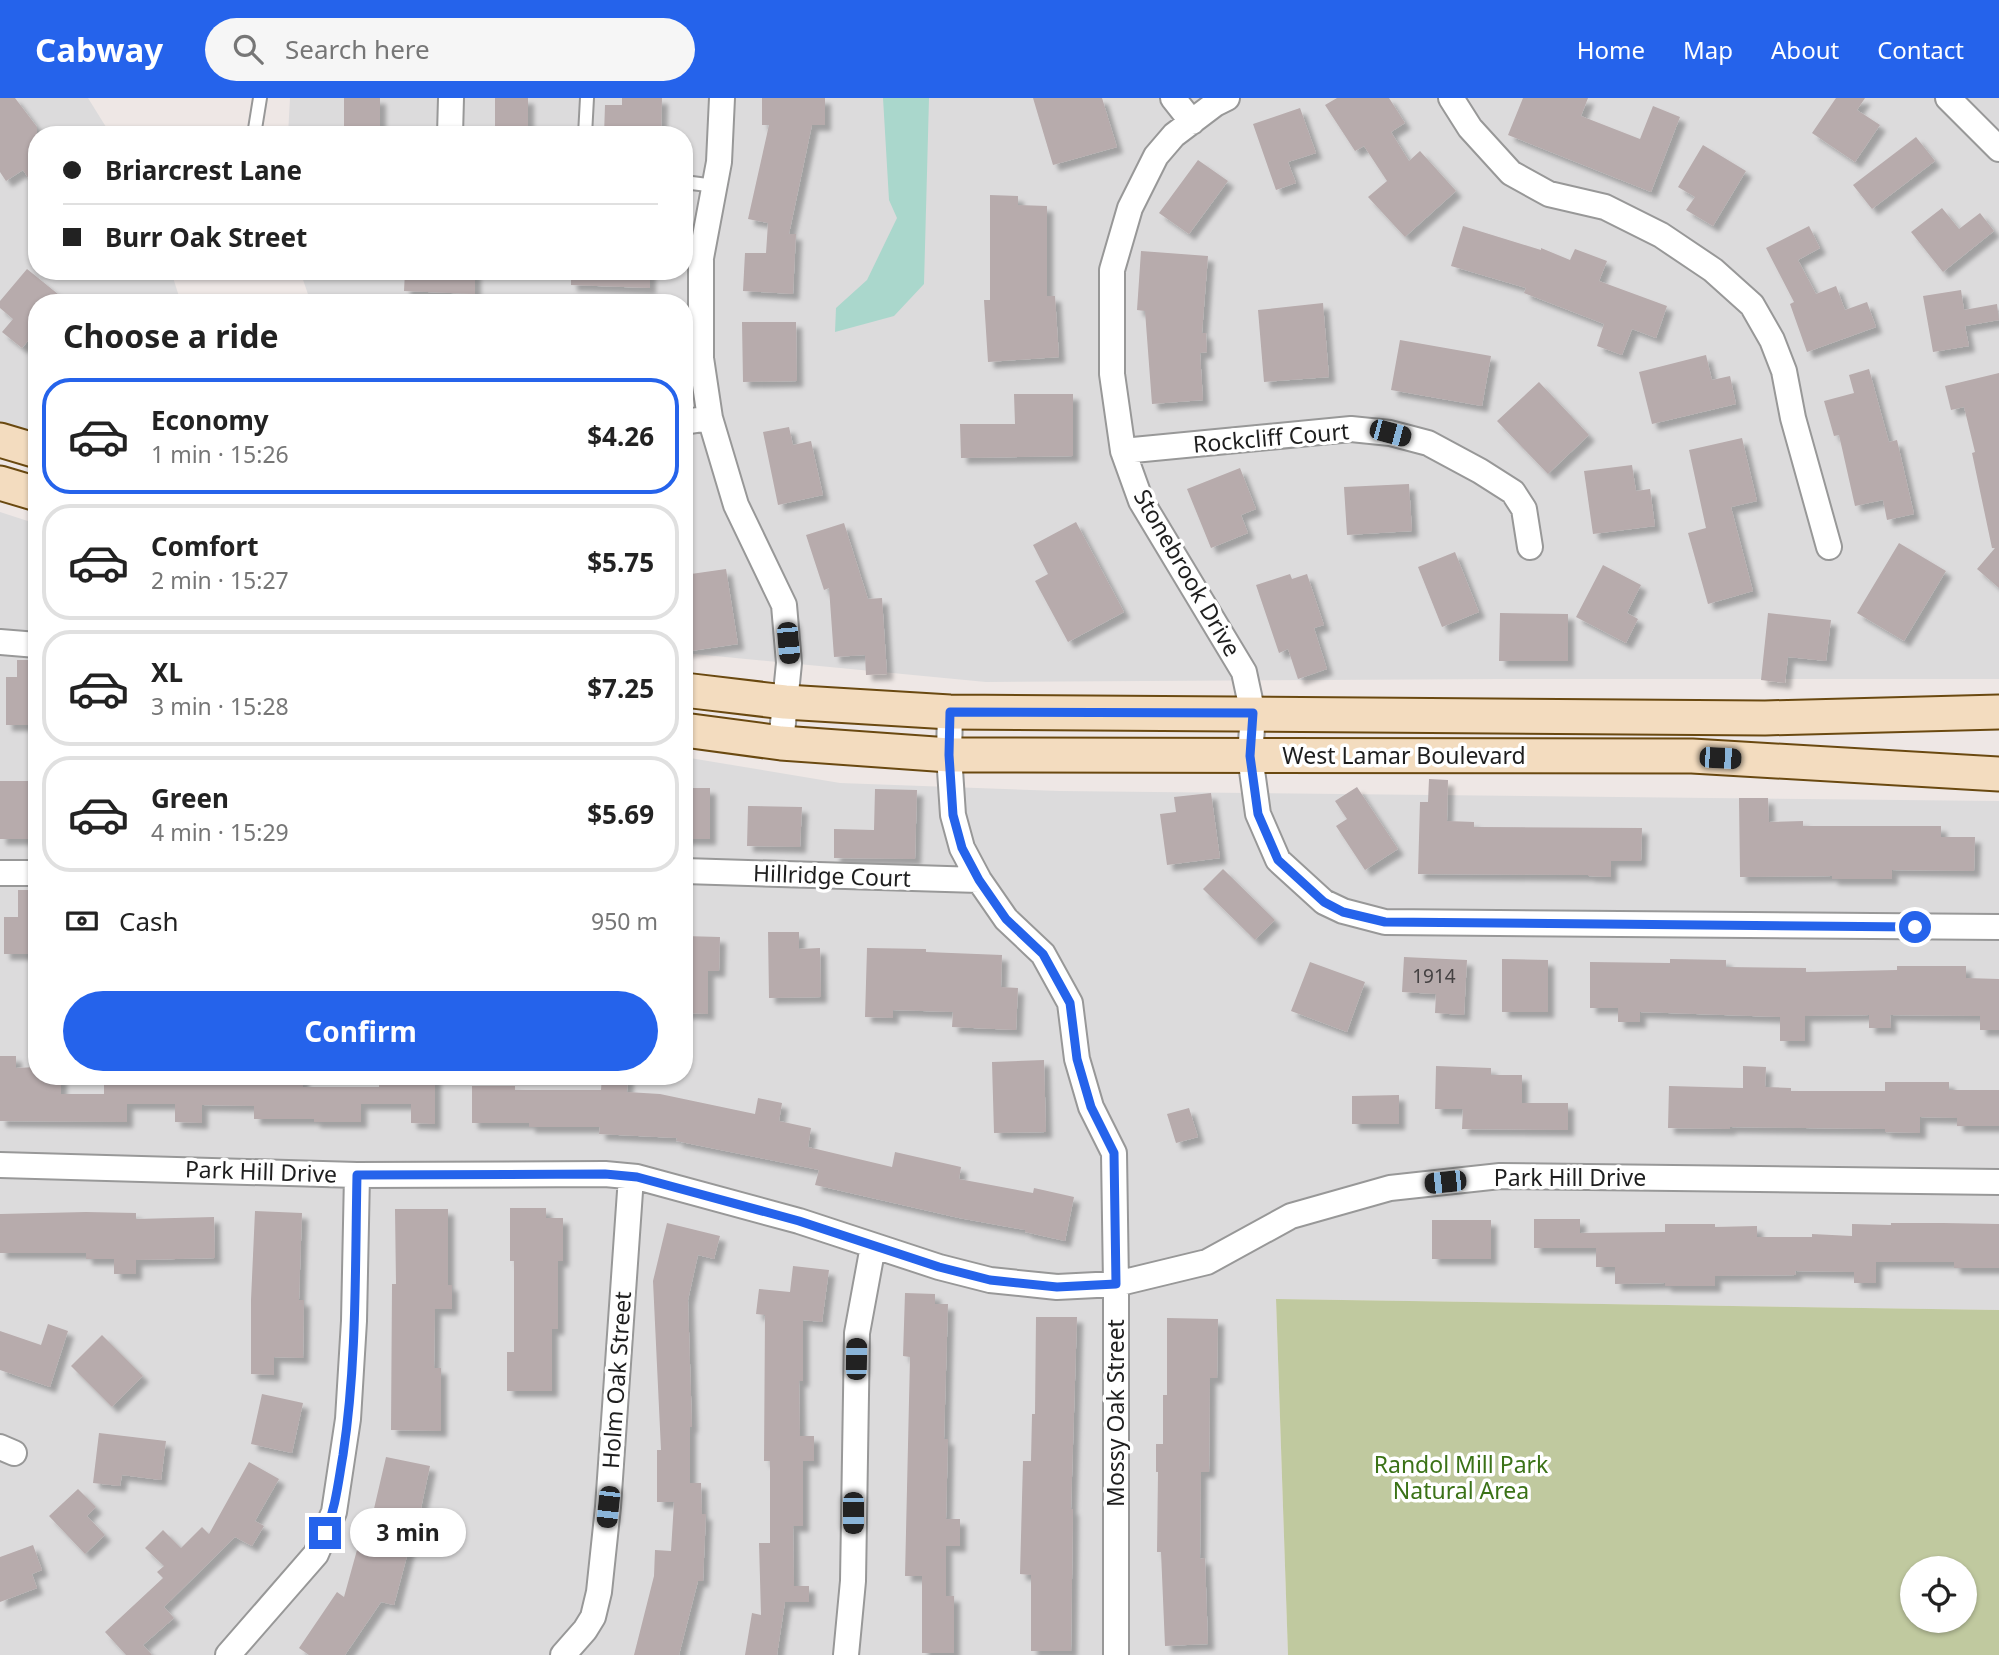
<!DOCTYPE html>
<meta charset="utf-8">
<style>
:root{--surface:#fff;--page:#f6f6f6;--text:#222;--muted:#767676;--line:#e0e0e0;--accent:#2563eb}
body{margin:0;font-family:"Noto Sans",sans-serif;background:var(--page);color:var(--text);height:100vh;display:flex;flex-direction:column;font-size:26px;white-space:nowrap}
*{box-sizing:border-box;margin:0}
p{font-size:23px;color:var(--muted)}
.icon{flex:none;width:38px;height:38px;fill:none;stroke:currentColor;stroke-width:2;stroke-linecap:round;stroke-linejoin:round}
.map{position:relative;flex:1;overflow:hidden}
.drawer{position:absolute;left:28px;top:196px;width:665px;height:791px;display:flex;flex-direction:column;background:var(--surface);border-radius:28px;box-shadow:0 2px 5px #0004}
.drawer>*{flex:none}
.hud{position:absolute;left:28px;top:28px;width:665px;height:154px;border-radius:28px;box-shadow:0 2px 5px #0004;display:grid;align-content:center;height:154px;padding:0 35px;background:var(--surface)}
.fabs{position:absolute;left:1900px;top:1458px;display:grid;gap:14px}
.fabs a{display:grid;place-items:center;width:77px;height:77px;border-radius:50%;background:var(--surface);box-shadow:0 2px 5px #0004;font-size:35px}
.end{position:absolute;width:32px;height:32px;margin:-16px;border:9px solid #2563eb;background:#fff;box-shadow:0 0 0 4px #fff}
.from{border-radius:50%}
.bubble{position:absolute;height:49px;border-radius:24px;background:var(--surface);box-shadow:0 2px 5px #0004;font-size:23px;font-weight:700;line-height:49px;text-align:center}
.car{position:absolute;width:21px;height:42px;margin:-21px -10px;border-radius:9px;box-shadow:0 0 5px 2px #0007;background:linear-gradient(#222 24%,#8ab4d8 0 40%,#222 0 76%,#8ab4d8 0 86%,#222 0)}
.hud b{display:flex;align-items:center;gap:24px;height:66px;font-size:26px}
.hud b+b{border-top:2px solid var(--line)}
.hud i{width:18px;height:18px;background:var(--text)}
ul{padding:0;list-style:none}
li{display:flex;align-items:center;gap:21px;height:116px;margin:0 14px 10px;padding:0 21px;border:4px solid var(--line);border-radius:28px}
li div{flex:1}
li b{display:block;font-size:26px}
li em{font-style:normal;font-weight:700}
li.current{border-color:var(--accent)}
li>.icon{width:63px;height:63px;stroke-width:1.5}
h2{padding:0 35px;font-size:32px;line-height:84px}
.pay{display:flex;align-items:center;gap:18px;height:77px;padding:0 35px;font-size:26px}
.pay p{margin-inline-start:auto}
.action{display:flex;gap:14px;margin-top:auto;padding:14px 35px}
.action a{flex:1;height:80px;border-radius:42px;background:var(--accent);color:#fff;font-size:28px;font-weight:700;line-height:80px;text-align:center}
header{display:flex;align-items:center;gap:42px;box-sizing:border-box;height:98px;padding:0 35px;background:var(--accent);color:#fff}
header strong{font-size:33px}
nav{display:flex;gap:38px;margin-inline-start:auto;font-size:24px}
.search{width:490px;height:63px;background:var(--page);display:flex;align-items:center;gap:18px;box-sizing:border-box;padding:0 24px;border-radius:38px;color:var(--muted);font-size:26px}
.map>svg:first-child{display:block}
.residential{fill:#dcdbdc}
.forest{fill:#c0c99f;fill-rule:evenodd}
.water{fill:#aad7cc}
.building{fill:#b7abac;filter:url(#shadow)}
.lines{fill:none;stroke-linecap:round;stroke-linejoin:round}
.lane-casing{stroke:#989898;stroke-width:16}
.street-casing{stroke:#989898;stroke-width:28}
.secondary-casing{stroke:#6a4910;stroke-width:37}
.lane{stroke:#fff;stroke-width:12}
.street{stroke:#fff;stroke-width:24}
.secondary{stroke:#f3dcbf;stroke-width:33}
.route{stroke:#2563eb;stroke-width:9}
.labels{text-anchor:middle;stroke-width:7;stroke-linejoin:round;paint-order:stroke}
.number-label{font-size:19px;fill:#444142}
.street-label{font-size:23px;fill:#1e1e1e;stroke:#fff}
.park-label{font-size:23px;fill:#3b7217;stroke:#fff}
</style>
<header>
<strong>Cabway</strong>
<div class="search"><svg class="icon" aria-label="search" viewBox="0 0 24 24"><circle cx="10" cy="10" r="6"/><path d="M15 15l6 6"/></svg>Search here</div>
<nav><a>Home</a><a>Map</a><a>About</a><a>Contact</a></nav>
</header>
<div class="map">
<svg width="1999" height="1557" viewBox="0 0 1999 1557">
<defs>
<filter id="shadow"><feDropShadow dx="6" dy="6" stdDeviation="2" flood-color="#0004"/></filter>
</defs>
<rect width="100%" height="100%" fill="#eee7e5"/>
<path class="residential" d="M0,0h88l23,37h-74v136h134l10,32h-144v129l-37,-10z
M290,0h1709v581h-502l-511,3 -302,-29v-350h-373l-11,-32h384v-136h-396z
M0,414l37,12v552h647v-319l156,26 220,8 939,10v509l-723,-11 12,356h-1288z"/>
<path class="forest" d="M1276,1201l723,11v345h-711zM1913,1470h52v52h-52z"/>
<path class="water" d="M883,0h46l-5,186 -30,32 -59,16 1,-24 31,-28 30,-62 -8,-18z"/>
<path class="building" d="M0,0h15l22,29v64l-14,-21 -17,11 -6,-9z
M344,0h36v37h-36z
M495,0h33v37h-33z
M622,0h40l-1,37h-57l1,-30h17z
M762,0h63v27h-13l-23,109h7l-3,60 -50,-3 2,-38h21l2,-30 -20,-4 21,-94h-7z
M1033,0h69l15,49 -64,18z
M1337,0h52l16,25 -14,9 18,29 11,-10 36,40 -51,46 -37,-40 19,-16 -23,-35 -9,5 -30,-46z
M1523,0h65l-7,18 59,23 13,-33 27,11 -29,75 -143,-57z
M1836,0h29l-8,12 23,15 -25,37 -43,-29z
M1300,10l16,45 -28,9 8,21 -20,7 -23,-66z
M1916,39l19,24 -63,48 -19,-24z
M1703,47l43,26 -33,55 -27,-16 9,-13 -17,-10z
M1198,62l30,21 -39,53 -30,-21z
M990,97l28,1v9l29,1v90h8l4,61 -71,5 -4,-62h6z
M1942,110l17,21 21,-16 14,18 -51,41 -32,-40z
M1463,128l78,24v-2l29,12 5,-11 32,12 -8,20 68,25 -11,32 -24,-9 -10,26 -25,-9 7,-22 -80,-31 2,-5 -75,-22z
M1809,128l11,22 -22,12 18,34 20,-8 9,24 22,-8 9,25 -69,25 -17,-48 4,-2 -28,-54z
M1141,153l67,5 -6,77h4l1,19 -7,1 3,47 -51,4 -7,-93 -8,-1z
M27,171l42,34h-32v27l-15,18 -20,-16 11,-13 -13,-11v-7z
M405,173h70v23l-71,-3z
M571,173h79v17l-79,-3z
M1961,192l3,20 33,-6 2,16 -34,6 4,20 -36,6 -10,-56z
M1323,205l6,74 -65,5 -6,-72z
M742,224h54l1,59 -54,1z
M1400,242l91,16 -9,50 -91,-16z
M1706,257l6,25 18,-4 6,28 -84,20 -13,-52z
M1869,271l20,73 8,-2 17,74 -27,6 -4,-20 -28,6 -16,-71 -5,1 -10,-35 30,-8 -5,-18z
M1999,275v215l-22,-19 18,-21h-3l-20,-95 3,-1 -11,-45 -13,3 -6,-24z
M1539,284l50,53 -41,39 -51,-53z
M1014,296h59v62l-112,2 -1,-34h55z
M789,329l4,18 18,-4 12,54 -45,10 -15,-73z
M1742,340l15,63 -26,6 22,84 -45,13 -20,-71 18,-5 -17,-78z
M1632,367l4,26 14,-2 5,37 -62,8 -9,-63z
M1240,370l16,41 -15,6 7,18 -37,15 -24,-59z
M1409,386l3,47 -65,4 -3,-48z
M1076,424l48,90 -56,30 -33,-61 13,-7 -15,-29z
M844,425l24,76 14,-1 5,76 -21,1 -1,-20 -31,2 -5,-69 -5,2 -18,-55z
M1899,445l47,28 -42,70 -47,-28z
M1455,454l24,60 -37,15 -24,-60z
M1603,467l38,20 -14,28 11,6 -12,24 -50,-26z
M726,471l12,75 -54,8v-77z
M1290,476l2,5 15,-5 17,51 -10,3 13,41 -29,10 -10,-30 -9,4 -23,-68z
M1500,515l68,1v47h-69z
M1768,515l63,7 -5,41 -38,-4 -3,26 -24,-3z
M17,562h20v65h-31v-48h11z
M1429,681l19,1 -1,41 27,1v5l168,1 -1,33h-30v16l-23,-1v-1l-170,-1 2,-72h8z
M0,683h37v58h-37z
M1357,689l41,62 -33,21 -29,-44 11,-7 -12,-18z
M684,690h26v51h-26z
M875,691l42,1 -2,69 -81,-1v-29l40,1z
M1211,695l9,65 -53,7 -7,-51 16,-2 -2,-15z
M1739,700h29l1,24 34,-1v5h138v11h34l-1,34 -82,-1v9h-60v-3l-92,1z
M748,708l54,1 -2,40 -53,-1z
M1223,771l52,51 -20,20 -52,-51z
M18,792h19v64h-33v-37h14z
M768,834h31v17l21,-1 1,49 -52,1z
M684,838l36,1 -1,34h-11v43l-24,-1z
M867,850l59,1v3l76,3 -1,32 17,1 -2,42 -64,-3 1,-15 -60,-2v8l-28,-1z
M1404,859l63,3 -3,55 -29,-2 1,-19 -34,-2z
M1502,861l46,1v52h-46z
M1670,861l56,1v7l80,1v4l91,-2v-4h69v12l33,1v51h-19v-14l-90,-1 1,13h-22v-13l-64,1v25h-25v-24l-140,-5v10h-22v-14h-28v-46l80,1z
M1310,864l55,20 -18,50 -56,-21z
M0,958h16v12l21,-1v9h24v18h43v-18h199v11h76v-11h56v48l-24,-1v-19h-50v18h-47v-3h-60v-13l-52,-1v18l-27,-1v-18h-48v18l-127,-1z
M1044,962l2,72 -52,1 -2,-71z
M1436,968l55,2v7h31v28h46v27l-106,-1 1,-20h-28z
M1743,968l23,1 -1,20 26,1v3h94v-9h64v8h50v36h-42v-8l-37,-1v16l-35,-1v-3l-155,-2v2l-62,-1 1,-42 74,2z
M602,978h26l-1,16 33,2 95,20 3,-16 24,5 -3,18 32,7 -3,19 84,20 3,-15 66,15 -2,12 74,14 1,-5 40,9 -9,44 -40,-9v-2l-66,-12 -144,-33 4,-15 -143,-29 1,-3 -78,-4 1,-7h-71v-4h-57v-37h43v4h86z
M1399,997v29h-47v-28z
M1189,1010l9,29 -22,6 -9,-29z
M510,1110h36v10h17v43h-5v68h-6v62h-45v-39h7v-91h-4z
M395,1111h53v76h4v24h-17l-1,59h7v63l-50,-1 1,-146h4z
M255,1113l47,2 -3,87h5l-1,58 -29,-1v18l-23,-1v-74z
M86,1114l50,1v6l78,-2 1,41 -79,2v14h-22v-15h-28v-6h-86v-39z
M1534,1121h46v14l85,-1v-8h50v3l42,-1v11h55v-3l40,2v-12l39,1v-2h52l56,1v44h-45v-6h-78v21h-22v-11l-59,-1 1,4 -81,1v10h-50v-3l-50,1v-17h-19v-19h-62z
M1432,1122h59v39h-59z
M667,1125l53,13 -6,23 -16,-4 -10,45 4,127h-2v56h11l1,31h4l-3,67h-5l-19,74h-45l20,-79 1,-26 16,1 3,-49h-17v-52h4l-8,-169z
M793,1168l36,4 -7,52 -19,-2v61h-4l1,55h14v25h-11v65h-10l1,60h15v16h-24l-8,53h-32l7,-42 9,2 -2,-72h11v-82h-6l1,-146 -9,-1 3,-25 31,3z
M905,1195l30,1v10h13l-4,135h4l-2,80h14v27h-14v50h8v57h-32v-77h-17l5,-219 -7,-1z
M1036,1219h41l-6,192h2l-2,142h-40v-76l-11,-1 3,-113h8l1,-47h3z
M1167,1220l51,1 -1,59h-7l-1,94h-8l-1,87 5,-1 3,86 -43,2 -4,-94h-4l1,-80h-2v-28h7v-49h4z
M48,1226l20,7 -18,56 -50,-17v-39l41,14z
M102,1237l41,41 -31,31 -41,-41z
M262,1296l41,9 -11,50 -41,-9z
M99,1335l67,8 -5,39 -39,-5 -2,11 -27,-3z
M386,1359l44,9 -12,56h-2l-22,83 -13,-3 -36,53h-36l-10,-7 38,-56 7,5 13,-47 18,5 10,-40 -12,-2z
M249,1364l30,17 -24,42 9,5 -12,20 -17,-9 -71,70 10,11 -31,27 9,10h-26l-21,-23 58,-54 -6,-6 7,-6 -19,-18 18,-18 18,18 21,-21 7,7z
M78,1391l18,18 -9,9 18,19 -20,19 -36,-38z
M33,1447l9,25 -10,4 5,14 -37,14v-45z"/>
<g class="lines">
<defs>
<path id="lane" d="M254,37l6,-37
M585,37l2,-37
M684,84l31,4"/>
<path id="street" d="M722,0l-3,64 -18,96v100l9,60 26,87 48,100 5,58 -8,80
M1173,0l19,24
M1227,0l-12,6 -41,31 -18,21 -26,52 -18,62v104l11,77 18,50 103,171 9,42 -3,42 8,58 20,46 46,42 19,9 42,11 614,5
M1451,0l19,30 41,45 38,21 56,13 56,28 52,35 39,35 20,35 12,31 9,47 36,129
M1948,0l51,51
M450,37l1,-37
M684,324l26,-4
M1123,353l228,-22 39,4 38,10 52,28 33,21 11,17 6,38
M0,544l37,3
M950,614l-1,43 4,60 9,33 17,32 27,39 37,35 27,49 7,56 14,48 23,46 2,131v371
M684,773l295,9
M0,775h37
M0,1067l357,10 248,-1 32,3 162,44 140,46 51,13 67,7 59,-3 91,-22 84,-46 99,-28 110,-12 499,6
M0,1349l14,6
M228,1557l88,-101 18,-42 14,-93 6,-98 3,-146
M563,1557l22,-25 8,-13 6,-25 9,-85 23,-330
M846,1557l7,-74 4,-248 16,-87"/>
<path id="secondary" d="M0,342l37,11
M0,385l37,11
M684,592l101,12 165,10 815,6 234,-6
M684,632l97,13 168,12 743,1 307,18"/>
</defs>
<use href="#lane" class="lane-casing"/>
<use href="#street" class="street-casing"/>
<use href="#secondary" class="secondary-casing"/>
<use href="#lane" class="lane"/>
<use href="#street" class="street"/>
<use href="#secondary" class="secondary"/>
</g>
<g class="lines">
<path class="route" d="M325,1435c11,-26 13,-50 18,-78 14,-92 12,-187 14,-280l248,-1 32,3 162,44 140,46 51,13 67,7 59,-3 -2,-131 -23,-46 -14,-48 -7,-56 -27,-49 -37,-35 -27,-39 -17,-32 -9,-33 -4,-60 1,-43 303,1 -3,43 8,58 20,46 46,42 19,10 42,10 530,5"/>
</g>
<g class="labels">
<g class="number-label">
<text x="1434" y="885">1914</text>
</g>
<g class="street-label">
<text transform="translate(1271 340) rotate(-5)" y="8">Rockcliff Court</text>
<text transform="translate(1187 475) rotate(60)" y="8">Stonebrook Drive</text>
<text x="1404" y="666">West Lamar Boulevard</text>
<text transform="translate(832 778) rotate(2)" y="8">Hillridge Court</text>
<text transform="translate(261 1074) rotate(2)" y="8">Park Hill Drive</text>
<text x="1570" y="1088">Park Hill Drive</text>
<text transform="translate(617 1282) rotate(-86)" y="8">Holm Oak Street</text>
<text transform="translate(1116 1315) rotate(-90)" y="8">Mossy Oak Street</text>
</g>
<g class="park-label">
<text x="1461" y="1375">Randol Mill Park<tspan x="1461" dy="26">Natural Area</tspan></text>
</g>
</g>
</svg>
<div class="fabs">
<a><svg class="icon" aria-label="locate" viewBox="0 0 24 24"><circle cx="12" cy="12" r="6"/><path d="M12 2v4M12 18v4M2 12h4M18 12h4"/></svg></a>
</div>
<i class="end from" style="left:1915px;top:829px"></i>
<i class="end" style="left:325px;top:1435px"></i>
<div class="bubble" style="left:350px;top:1410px;width:116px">3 min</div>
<i class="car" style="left:1390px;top:335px;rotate:105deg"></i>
<i class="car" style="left:788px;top:545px;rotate:175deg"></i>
<i class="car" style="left:1720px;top:660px;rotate:93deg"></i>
<i class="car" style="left:1445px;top:1084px;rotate:264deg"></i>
<i class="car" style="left:856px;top:1261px;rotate:1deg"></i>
<i class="car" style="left:608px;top:1409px;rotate:186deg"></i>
<i class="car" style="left:853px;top:1415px;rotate:180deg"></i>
<div class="hud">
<b><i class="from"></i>Briarcrest Lane</b>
<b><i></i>Burr Oak Street</b>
</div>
<section class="drawer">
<h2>Choose a ride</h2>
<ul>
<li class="current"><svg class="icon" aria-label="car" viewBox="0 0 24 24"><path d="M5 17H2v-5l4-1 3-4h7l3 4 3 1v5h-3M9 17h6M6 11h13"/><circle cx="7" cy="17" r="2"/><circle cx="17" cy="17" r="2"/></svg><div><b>Economy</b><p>1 min · 15:26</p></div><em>$4.26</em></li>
<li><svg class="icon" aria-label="car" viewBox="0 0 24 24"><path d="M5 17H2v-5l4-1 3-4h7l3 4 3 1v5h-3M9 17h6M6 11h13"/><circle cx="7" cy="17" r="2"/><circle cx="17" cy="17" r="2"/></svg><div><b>Comfort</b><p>2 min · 15:27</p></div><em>$5.75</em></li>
<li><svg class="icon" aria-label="car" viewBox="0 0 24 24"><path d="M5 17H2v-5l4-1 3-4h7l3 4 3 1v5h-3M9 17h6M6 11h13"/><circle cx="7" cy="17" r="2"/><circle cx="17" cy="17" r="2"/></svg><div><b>XL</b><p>3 min · 15:28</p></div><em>$7.25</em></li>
<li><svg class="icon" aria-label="car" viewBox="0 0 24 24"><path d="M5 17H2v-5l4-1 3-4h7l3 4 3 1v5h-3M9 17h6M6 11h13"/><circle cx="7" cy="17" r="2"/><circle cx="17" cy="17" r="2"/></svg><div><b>Green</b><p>4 min · 15:29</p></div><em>$5.69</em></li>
</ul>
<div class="pay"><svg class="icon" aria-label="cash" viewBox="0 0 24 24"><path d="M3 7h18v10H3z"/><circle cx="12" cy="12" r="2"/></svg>Cash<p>950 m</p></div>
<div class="action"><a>Confirm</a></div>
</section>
</div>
